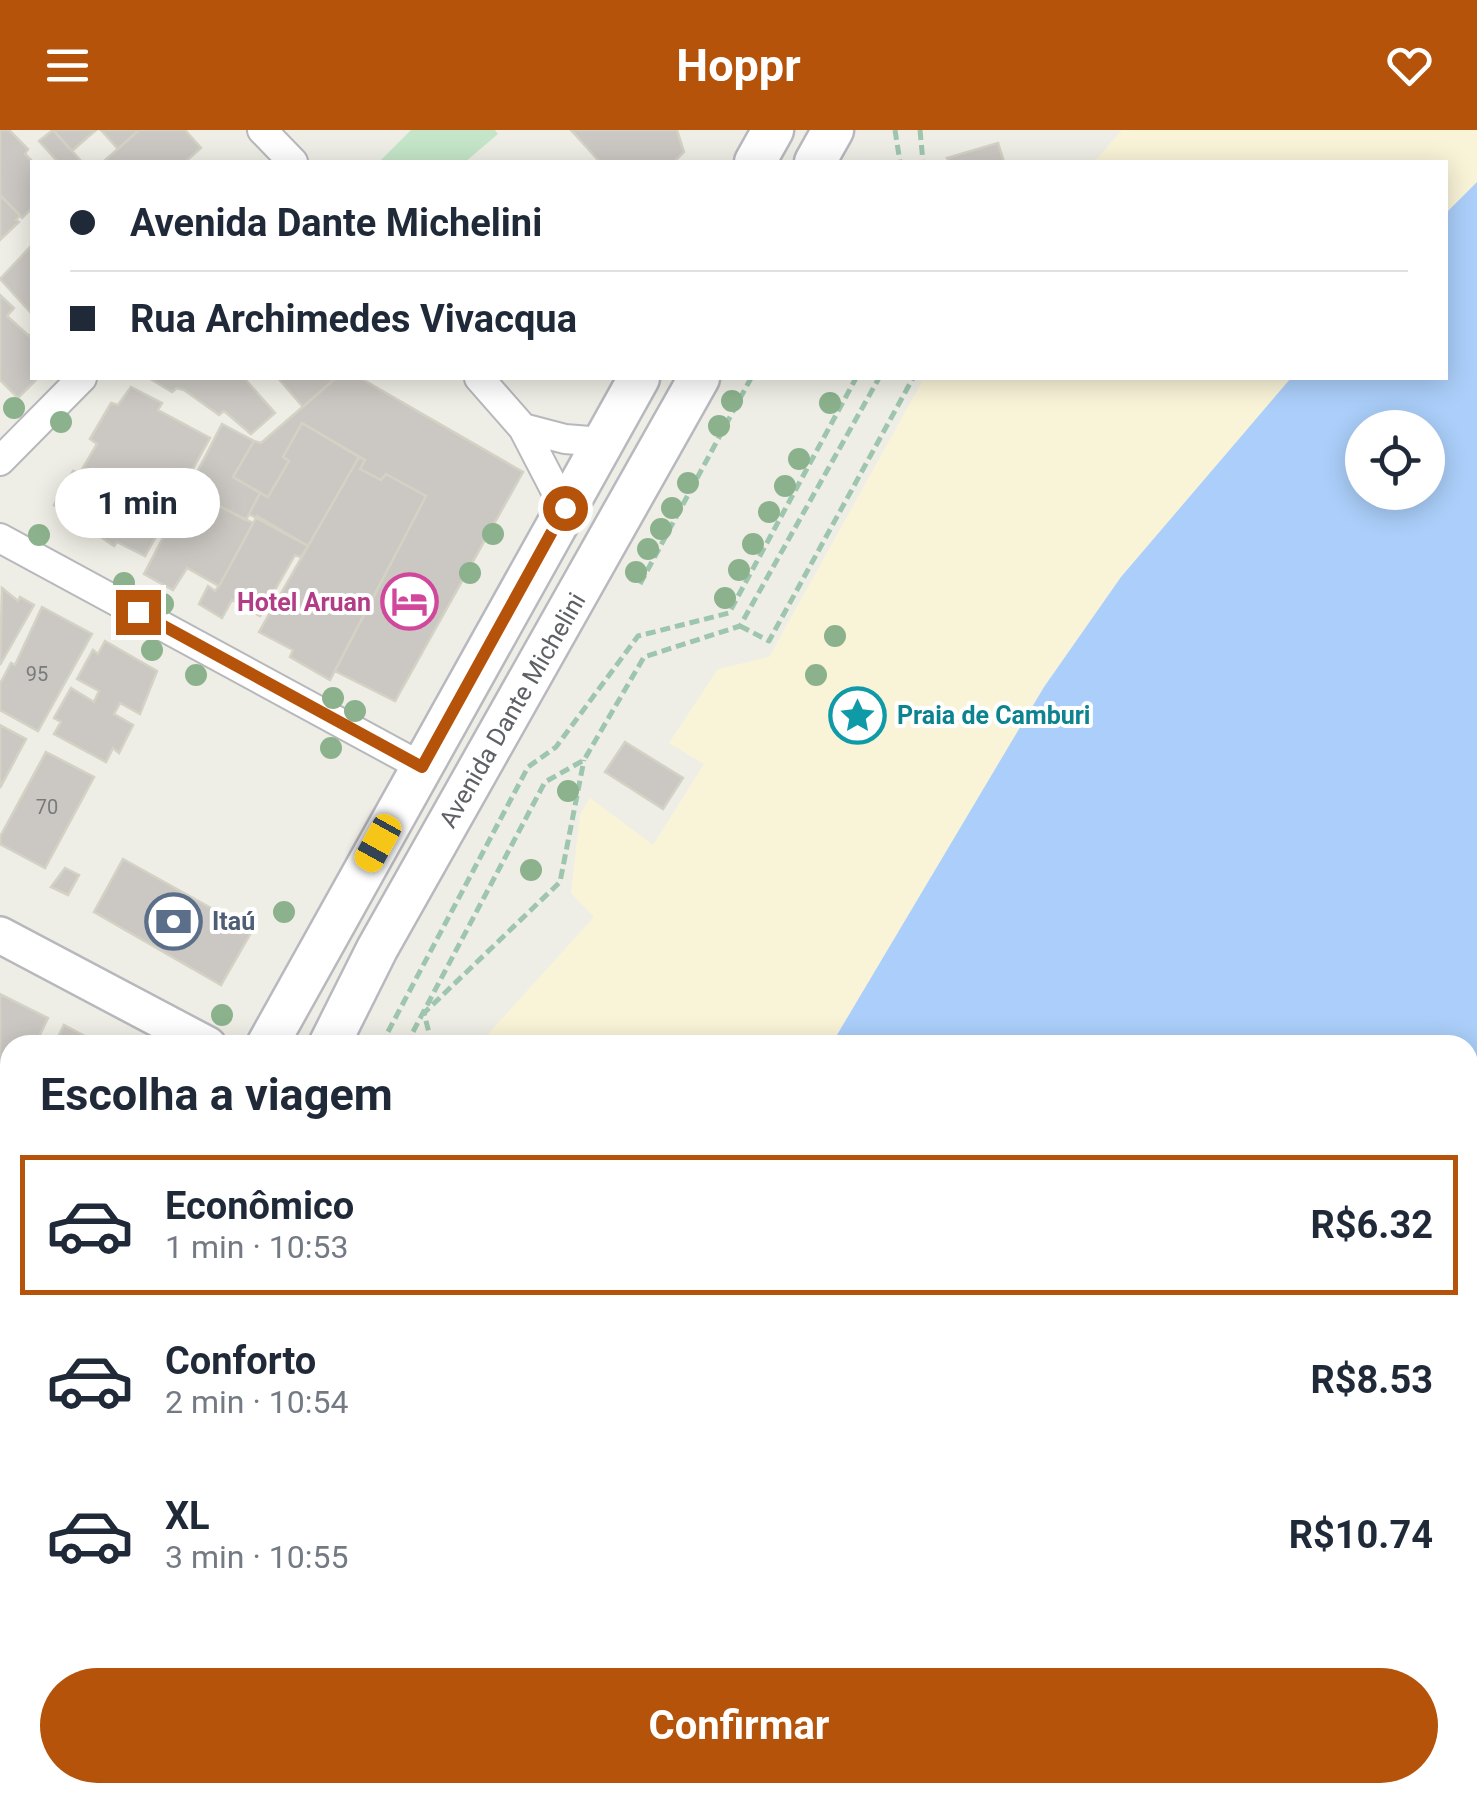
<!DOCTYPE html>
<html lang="pt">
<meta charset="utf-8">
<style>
:root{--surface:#fff;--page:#f6f6f7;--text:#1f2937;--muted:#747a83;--line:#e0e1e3;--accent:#b45309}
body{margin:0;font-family:Roboto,sans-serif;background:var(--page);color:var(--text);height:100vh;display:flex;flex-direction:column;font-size:38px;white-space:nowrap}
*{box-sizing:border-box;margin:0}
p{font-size:32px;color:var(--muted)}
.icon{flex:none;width:55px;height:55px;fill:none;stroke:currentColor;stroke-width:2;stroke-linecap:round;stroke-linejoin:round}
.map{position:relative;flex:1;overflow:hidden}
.panel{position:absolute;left:0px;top:905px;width:1478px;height:768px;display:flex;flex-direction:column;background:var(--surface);border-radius:30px 30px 0 0;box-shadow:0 5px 25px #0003}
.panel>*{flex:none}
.banner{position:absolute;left:30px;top:30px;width:1418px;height:220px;border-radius:0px;box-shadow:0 5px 25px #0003;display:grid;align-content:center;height:220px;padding:0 40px;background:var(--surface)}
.buttons{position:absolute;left:1345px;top:280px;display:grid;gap:20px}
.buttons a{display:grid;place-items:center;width:100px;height:100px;border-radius:50%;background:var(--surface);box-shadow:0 5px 25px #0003;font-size:50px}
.end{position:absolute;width:45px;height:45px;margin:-22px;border:12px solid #b45309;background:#fff;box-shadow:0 0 0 5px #fff}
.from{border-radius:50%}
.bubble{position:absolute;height:70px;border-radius:35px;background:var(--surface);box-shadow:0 5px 25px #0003;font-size:32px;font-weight:700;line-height:70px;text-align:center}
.car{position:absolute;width:30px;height:60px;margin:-30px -15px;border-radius:12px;box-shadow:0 0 8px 2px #0007;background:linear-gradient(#f5c518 24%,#345 0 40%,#f5c518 0 76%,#345 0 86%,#f5c518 0)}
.banner b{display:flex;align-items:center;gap:35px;height:95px;font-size:38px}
.banner b+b{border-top:2px solid var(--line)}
.banner i{width:25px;height:25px;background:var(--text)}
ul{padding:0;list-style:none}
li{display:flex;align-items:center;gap:30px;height:140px;margin:0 20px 15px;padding:0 20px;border:5px solid transparent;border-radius:0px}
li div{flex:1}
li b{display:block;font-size:38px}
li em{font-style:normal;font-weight:700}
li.current{border-color:var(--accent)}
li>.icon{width:90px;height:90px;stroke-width:1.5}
h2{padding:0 40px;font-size:45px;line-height:120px}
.button{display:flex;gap:20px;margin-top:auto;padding:20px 40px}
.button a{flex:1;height:115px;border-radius:60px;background:var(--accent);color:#fff;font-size:40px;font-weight:700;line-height:115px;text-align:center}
header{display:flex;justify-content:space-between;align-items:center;height:130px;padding:0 40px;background:var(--accent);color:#fff;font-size:45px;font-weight:700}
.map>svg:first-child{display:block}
.green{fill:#c4e5c8}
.sand{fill:#f9f4d8}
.water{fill:#abcffa;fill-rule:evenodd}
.building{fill:#cbc8c3;stroke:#d4d1c5;stroke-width:2.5}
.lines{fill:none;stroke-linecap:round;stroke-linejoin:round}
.minor-casing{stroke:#b6b8bc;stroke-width:32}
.tertiary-casing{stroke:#b6b8bc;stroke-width:40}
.secondary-casing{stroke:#b7b9bf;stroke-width:45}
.path{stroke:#9ec5ad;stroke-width:5;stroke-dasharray:10 5;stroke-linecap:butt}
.minor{stroke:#fff;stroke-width:28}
.tertiary{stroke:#fff;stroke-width:35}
.secondary{stroke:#fff;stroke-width:40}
.tree{fill:#8bb28d}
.route{stroke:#b45309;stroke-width:12}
.labels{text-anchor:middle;stroke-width:8;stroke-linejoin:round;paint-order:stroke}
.number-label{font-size:20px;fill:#797a7d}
.hotel-label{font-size:25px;font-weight:bold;fill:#b23c85;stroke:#fff;text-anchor:end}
.street-label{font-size:25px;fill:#5e6066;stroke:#fff}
.culture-label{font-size:25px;font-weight:bold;fill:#0d838f;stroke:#fff;text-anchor:start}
.service-label{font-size:25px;font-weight:bold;fill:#4e5e75;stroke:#fff;text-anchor:start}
</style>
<header><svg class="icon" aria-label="menu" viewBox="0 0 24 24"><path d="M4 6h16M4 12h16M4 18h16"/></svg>Hoppr<svg class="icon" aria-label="heart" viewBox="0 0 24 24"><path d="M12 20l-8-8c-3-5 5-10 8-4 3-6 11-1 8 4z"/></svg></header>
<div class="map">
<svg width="1477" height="1672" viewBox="0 0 1477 1672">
<rect width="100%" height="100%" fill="#efeee6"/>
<path class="green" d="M411,0h84l3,4 -33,28h-86z"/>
<path class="sand" d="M1122,0h355v52l-32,32v-52h-351z
M924,248h367l-170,199 -77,110 -213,358h-353l116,-128 -23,-24 9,-78 10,-17 63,47 51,-81 -35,-21 49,-74 51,-12z
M115,1662h262v1l-6,9h-261z"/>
<path class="water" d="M1477,52v1620h-1106l6,-10h1091v-747h-637l213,-358 77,-110 170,-199h154v-164zM1362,298h66v64h-66z"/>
<path class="building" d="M0,0h9l19,19 -3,5 8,8 -1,46 -10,10 -22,-23z
M53,0h43l-24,21z
M53,0l19,21 10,11h-24l-19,-21z
M101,0h38l-21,19z
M139,0h46l16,18 -16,14h-82z
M571,0h106l7,22 -10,10h-74z
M998,13l6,19h-55l-2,-4z
M0,65l20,20 -4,5 3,2 -19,18z
M32,115v69l-32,-35z
M0,165l14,13 -7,8 22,20 3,-3v45h6l-20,20 -18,-18z
M149,248h95l31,35 -24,21 -27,-23 -5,4 -35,-25 -7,-2 -5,4z
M278,248h54l1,2 -30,27z
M336,248h24l163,94 -128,229 -60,-30 91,-175 -40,-22 -5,6 -21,-11 5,-9 -63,-37 -19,34 6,4 -21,36 -35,-20 21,-36 7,2z
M131,257l31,16 -4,7 52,28 -19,34 -4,-2 -6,11 -8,-5 -15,28 8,2 -7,14 5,2 -19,34 -28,-14 -3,4 -60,-41 19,-34 7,2 17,-29 -7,-5 21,-36 7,2z
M302,293l57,34 -51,89 -59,-32 11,-21 8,4 21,-36 -6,-4z
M222,294l32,17 -21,36 27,16 -14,27 -58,-30z
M359,327l6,3 -5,9 21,11 5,-6 40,22 -96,184 -40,-23 3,-7 -34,-18z
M188,360l65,33 -34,63 -32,-18 -14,22 -29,-16z
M257,386l51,30 -7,11 -6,-2 -35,61 -28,-16 -10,18 -23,-14 9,-18 7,5 4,-5z
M2,458l16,13 2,-4 14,8 -34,60z
M42,477l50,27 -54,97 -38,-21v-26l11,-21 4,2z
M105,511l52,30 -17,43 -20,-11 -6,11 19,11 -14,28 -6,-5 -7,14 -52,-28 7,-12 -7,-4 17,-30 23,14 5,-11 -22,-12 16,-29 5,4z
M0,595l26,14 -26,49z
M625,612l58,36 -20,31 -58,-37z
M46,622l48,25 -49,91 -45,-24v-7z
M123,729l129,72 -31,54 -127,-73z
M65,738l14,7 -11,20 -17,-8z
M0,864l48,24 -13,27h-25v47l-9,17z
M64,895l38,20h-48z
M0,1050l10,6v81l-5,8h-5z"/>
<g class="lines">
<defs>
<path id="minor" d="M262,0l31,32
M479,248l44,50 42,81
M523,298l42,11 37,3
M0,331l82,-83
M0,408l422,229
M0,1196l10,6"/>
<path id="tertiary" d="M0,805l208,110"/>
<path id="secondary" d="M755,32l18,-32
M815,32l18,-32
M267,915l372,-667
M329,915l48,-96 322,-571
M0,1392l10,-18
M0,1526l10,-18"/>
</defs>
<use href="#minor" class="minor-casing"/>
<use href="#tertiary" class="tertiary-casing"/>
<use href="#secondary" class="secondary-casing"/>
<path class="path" d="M895,0l5,32
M920,0l3,32
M640,454l111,-206
M740,496l29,15 144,-263
M381,915l147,-278 28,-20 82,-111 91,-23 127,-235
M406,915l139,-263 39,-22 60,-103 96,-31 139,-248
M432,915l-8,-32 136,-131 24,-122
M0,1631l10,-19
M13,1672l5,-10
M102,1672l5,-10"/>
<use href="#minor" class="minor"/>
<use href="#tertiary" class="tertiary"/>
<use href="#secondary" class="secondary"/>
</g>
<g class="tree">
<circle cx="732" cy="271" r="11"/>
<circle cx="830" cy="273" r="11"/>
<circle cx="14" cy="278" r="11"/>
<circle cx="61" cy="292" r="11"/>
<circle cx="719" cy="296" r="11"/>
<circle cx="799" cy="329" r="11"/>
<circle cx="688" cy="353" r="11"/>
<circle cx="785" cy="356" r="11"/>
<circle cx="672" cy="378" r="11"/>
<circle cx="769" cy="382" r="11"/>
<circle cx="661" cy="399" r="11"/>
<circle cx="493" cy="404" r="11"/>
<circle cx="39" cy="405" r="11"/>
<circle cx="753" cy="414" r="11"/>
<circle cx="648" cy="419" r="11"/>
<circle cx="739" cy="440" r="11"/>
<circle cx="636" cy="442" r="11"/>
<circle cx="470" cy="443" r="11"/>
<circle cx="124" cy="453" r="11"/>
<circle cx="725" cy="468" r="11"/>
<circle cx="163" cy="474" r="11"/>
<circle cx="835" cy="506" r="11"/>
<circle cx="152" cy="520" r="11"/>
<circle cx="196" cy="545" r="11"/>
<circle cx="816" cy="545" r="11"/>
<circle cx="333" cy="568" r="11"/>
<circle cx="355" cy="581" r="11"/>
<circle cx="331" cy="618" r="11"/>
<circle cx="568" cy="661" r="11"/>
<circle cx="531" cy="740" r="11"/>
<circle cx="284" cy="782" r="11"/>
<circle cx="222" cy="885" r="11"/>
</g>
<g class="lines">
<path class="route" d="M138,482l284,155 143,-259"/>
</g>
<defs>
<symbol id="hotel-ring" viewBox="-11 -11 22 22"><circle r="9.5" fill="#fff" stroke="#d1479c" stroke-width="1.5"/><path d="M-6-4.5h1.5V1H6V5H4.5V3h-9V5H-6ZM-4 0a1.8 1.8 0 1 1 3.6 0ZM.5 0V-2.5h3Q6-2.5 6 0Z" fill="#d1479c"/></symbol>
<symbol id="sight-ring" viewBox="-11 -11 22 22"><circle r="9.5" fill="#fff" stroke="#0f9aa8" stroke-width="1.5"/><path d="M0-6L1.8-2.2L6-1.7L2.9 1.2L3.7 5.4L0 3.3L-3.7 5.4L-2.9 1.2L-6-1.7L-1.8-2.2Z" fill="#0f9aa8"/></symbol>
<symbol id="bank-ring" viewBox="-11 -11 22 22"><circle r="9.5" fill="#fff" stroke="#5c6f8a" stroke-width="1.5"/><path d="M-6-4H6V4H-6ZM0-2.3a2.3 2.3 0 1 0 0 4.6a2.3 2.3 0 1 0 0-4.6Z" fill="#5c6f8a"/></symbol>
</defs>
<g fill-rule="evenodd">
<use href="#hotel-ring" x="378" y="440" width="63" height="63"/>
<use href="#sight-ring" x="826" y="554" width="63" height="63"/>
<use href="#bank-ring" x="142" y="760" width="63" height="63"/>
</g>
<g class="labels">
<g class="number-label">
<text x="37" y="551">95</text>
<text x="47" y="684">70</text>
</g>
<g class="hotel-label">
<text x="371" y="481">Hotel Aruan</text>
</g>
<g class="street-label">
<text transform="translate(512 580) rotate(-60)" y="9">Avenida Dante Michelini</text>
</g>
<g class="culture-label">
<text x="897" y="594">Praia de Camburi</text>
</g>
<g class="service-label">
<text x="212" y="800">Itaú</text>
</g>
</g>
</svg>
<div class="buttons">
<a><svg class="icon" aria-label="locate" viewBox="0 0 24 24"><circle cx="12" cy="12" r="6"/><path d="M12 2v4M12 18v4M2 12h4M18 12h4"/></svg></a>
</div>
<i class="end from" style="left:565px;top:378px"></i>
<i class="end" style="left:138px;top:482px"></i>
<div class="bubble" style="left:55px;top:338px;width:165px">1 min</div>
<i class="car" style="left:378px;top:713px;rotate:209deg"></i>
<div class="banner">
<b><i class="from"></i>Avenida Dante Michelini</b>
<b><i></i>Rua Archimedes Vivacqua</b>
</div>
<section class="panel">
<h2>Escolha a viagem</h2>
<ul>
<li class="current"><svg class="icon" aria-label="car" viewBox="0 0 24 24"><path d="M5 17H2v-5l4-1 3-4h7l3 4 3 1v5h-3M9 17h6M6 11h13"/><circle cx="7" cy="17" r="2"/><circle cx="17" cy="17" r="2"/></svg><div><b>Econômico</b><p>1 min · 10:53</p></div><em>R$6.32</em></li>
<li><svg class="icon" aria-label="car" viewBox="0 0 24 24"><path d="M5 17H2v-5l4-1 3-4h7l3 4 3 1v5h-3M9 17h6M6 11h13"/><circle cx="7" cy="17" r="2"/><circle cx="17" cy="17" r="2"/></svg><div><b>Conforto</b><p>2 min · 10:54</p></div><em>R$8.53</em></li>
<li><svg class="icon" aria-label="car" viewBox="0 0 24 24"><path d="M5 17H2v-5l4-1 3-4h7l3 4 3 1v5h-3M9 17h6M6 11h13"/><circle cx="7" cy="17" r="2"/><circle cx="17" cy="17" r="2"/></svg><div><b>XL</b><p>3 min · 10:55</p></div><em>R$10.74</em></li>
</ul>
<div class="button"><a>Confirmar</a></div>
</section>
</div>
